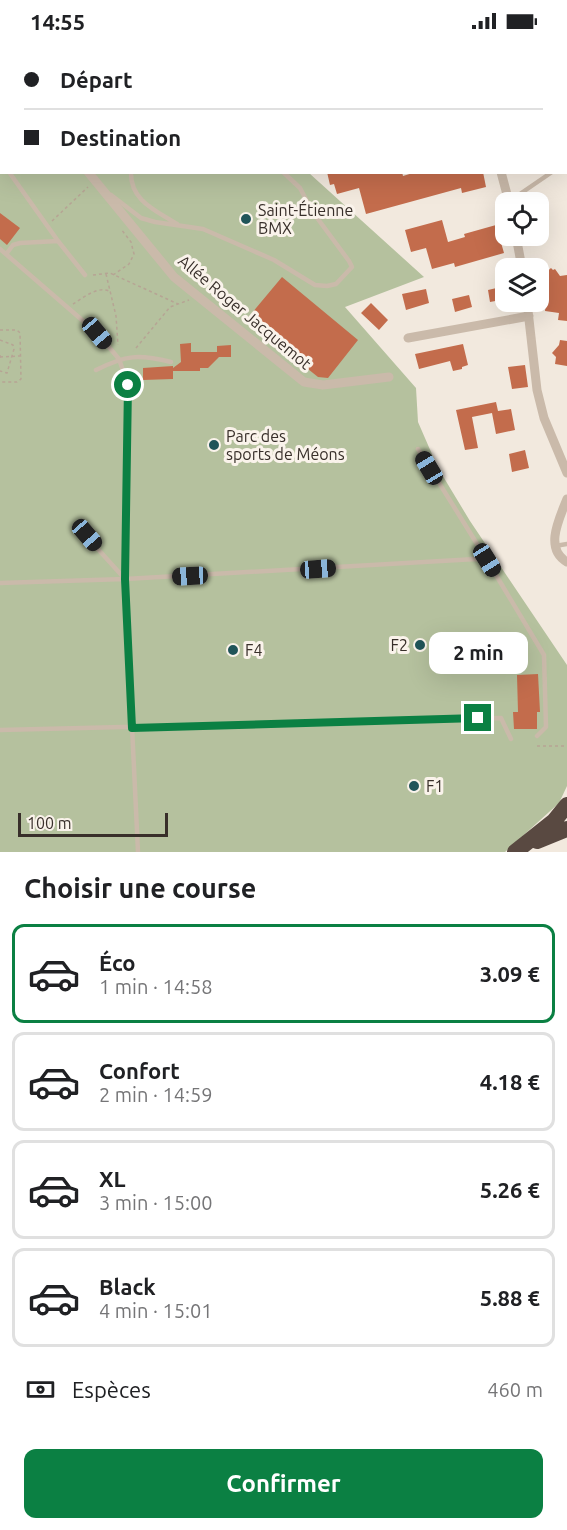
<!DOCTYPE html>
<html lang="fr">
<meta charset="utf-8">
<style>
:root{--surface:#fff;--page:#f2f2f2;--text:#202124;--muted:#757577;--line:#e0e0e0;--accent:#0b8043}
body{margin:0;font-family:Ubuntu,sans-serif;background:var(--page);color:var(--text);height:100vh;display:flex;flex-direction:column;font-size:22px;white-space:nowrap}
*{box-sizing:border-box;margin:0}
p{font-size:20px;color:var(--muted)}
.icon{flex:none;width:33px;height:33px;fill:none;stroke:currentColor;stroke-width:2;stroke-linecap:round;stroke-linejoin:round}
.map{position:relative;height:810px;overflow:hidden}
.side{display:flex;flex-direction:column;background:var(--surface);flex:1}
.side>*{flex:none}
.hud{position:absolute;left:0px;top:0px;width:567px;height:132px;box-shadow:0 6px 24px #0002;display:grid;align-content:center;height:132px;padding:0 24px;background:var(--surface)}
.buttons{position:absolute;left:495px;top:150px;display:grid;gap:12px}
.buttons a{display:grid;place-items:center;width:54px;height:54px;border-radius:12px;background:var(--surface);box-shadow:0 6px 24px #0002;font-size:30px}
.scale{position:absolute;left:18px;bottom:15px;width:150px;box-sizing:border-box;padding-left:6px;border:3px solid #382f2a;border-top:0;font-size:16px;line-height:21px;white-space:nowrap;color:#382f2a;-webkit-text-stroke:4px #faf3eb;paint-order:stroke}
.end{position:absolute;width:27px;height:27px;margin:-14px;border:8px solid #0b8043;background:#fff;box-shadow:0 0 0 3px #fff}
.from{border-radius:50%}
.bubble{position:absolute;height:42px;border-radius:12px;background:var(--surface);box-shadow:0 6px 24px #0002;font-size:20px;font-weight:700;line-height:42px;text-align:center}
.car{position:absolute;width:18px;height:36px;margin:-18px -9px;border-radius:8px;box-shadow:0 0 4px 2px #0007;background:linear-gradient(#222 24%,#8ab4d8 0 40%,#222 0 76%,#8ab4d8 0 86%,#222 0)}
.hud b{display:flex;align-items:center;gap:21px;height:57px;font-size:22px}
.hud b+b{border-top:2px solid var(--line)}
.hud i{width:15px;height:15px;background:var(--text)}
ul{padding:0;list-style:none}
li{display:flex;align-items:center;gap:18px;height:99px;margin:0 12px 9px;padding:0 12px;border:3px solid var(--line);border-radius:12px}
li div{flex:1}
li b{display:block;font-size:22px}
li em{font-style:normal;font-weight:700}
li.active{border-color:var(--accent)}
li>.icon{width:54px;height:54px;stroke-width:1.5}
h2{padding:0 24px;font-size:27px;line-height:72px}
.pay{display:flex;align-items:center;gap:15px;height:66px;padding:0 24px;font-size:22px}
.pay p{margin-inline-start:auto}
.primary-button{display:flex;gap:12px;margin-top:auto;padding:12px 24px}
.primary-button a{flex:1;height:69px;border-radius:12px;background:var(--accent);color:#fff;font-size:24px;font-weight:700;line-height:69px;text-align:center}
.status{display:flex;justify-content:space-between;align-items:center;height:42px;padding:0 30px;background:var(--surface);direction:ltr}
.status svg{height:16px;fill:currentColor}
.map>svg:first-child{display:block}
.green{fill:#b5c19e}
.building{fill:#c36c4c}
.lines{fill:none;stroke-linecap:round;stroke-linejoin:round}
.path{stroke:#b6a494;stroke-width:1.5;stroke-dasharray:3 3;stroke-linecap:butt}
.lane{stroke:#cabaaa;stroke-width:4.5}
.street{stroke:#cabaaa;stroke-width:9}
.highway{stroke:#594941;stroke-width:16}
.route{stroke:#0b8043;stroke-width:8}
.poi-dot{fill:#205459;stroke:#faf3eb;stroke-width:2}
.labels{text-anchor:middle;stroke-width:6;stroke-linejoin:round;paint-order:stroke}
.poi-label{font-size:16px;fill:#382f2a;stroke:#faf3eb;text-anchor:start}
.street-label{font-size:16px;fill:#382f2a;stroke:#faf3eb}
</style>
<div class="status"><b>14:55</b><svg viewBox="0 0 49 12"><path d="M0 12V9h3v3zM5 12V6h3v6zM10 12V3h3v9zM15 12V0h3v12zM26 1h20v11H26zM47 4h2v5h-2z"/></svg></div>
<div class="map">
<svg width="567" height="810" viewBox="0 0 567 810">
<rect width="100%" height="100%" fill="#f2e9de"/>
<path class="green" d="M0,0l18,1 -16,1v128l307,1 115,104 -79,30 71,81 2,34 20,46 32,53 97,144v121l-8,17 -54,49h-505z"/>
<path class="building" d="M327,130h75l1,4 13,-4h67l3,15 -24,6 -1,-5 -95,26 -7,-26 -22,6 -3,-10 -4,1z
M0,171l20,15 -13,17 -7,-6z
M442,178l6,22 17,-5 -1,-3 32,-9 8,28 -49,14 -1,-4 -22,6 -6,-21 -15,4 -6,-22z
M551,226l2,2 2,-1 5,7 7,-1v46l-9,-1 1,-7 -14,-2 2,-19h-4l1,-12 -3,-3z
M282,235l76,63 -30,38 -10,-1 -10,-8h-4l-40,-32v-4l-17,-14z
M505,244l1,13 -16,3 -2,-12z
M426,247l3,14 -23,7 -4,-16z
M469,253l3,12 -17,5 -3,-13z
M371,261l17,17 -9,10 -18,-17z
M560,298l7,1v25l-12,-2 1,-7 -4,-4 7,-8z
M191,301v9h26v-6l14,-1v12h-12l-11,11h-8v3h-27v8l-30,1v-12l30,-2v2l8,-6 -1,-18z
M463,302l5,21 -6,2v2l-9,2 -3,-10 -31,8 -4,-15z
M525,323l3,22 -16,2 -4,-22z
M496,360l2,9 13,-2 4,21 -19,4 -4,-21 -20,4 6,31 -13,2 -9,-40z
M525,408l4,18 -17,4 -3,-18z
M538,632l2,38h-3v17h-23l-1,-17h5l-1,-37z"/>
<g class="lines">
<path class="path" d="M0,95h2
M52,179l36,-34
M106,232l10,42 2,29
M93,233l17,-2 68,31
M113,233l16,-11 5,-10 -3,-12 -10,-13
M73,262c10,-6 24,-18 36,-13
M0,288h17l3,3 1,46 -4,3h-17
M0,298l13,5 1,4 -7,24 -7,-2
M136,306l34,-41 19,-7
M0,313v3
M0,315l20,-1
M537,704h30"/>
<path class="lane" d="M193,0v2
M472,0l1,2
M566,109l1,-8
M566,122h1
M9,130l49,69
M131,130c-1,29 26,39 46,52
M111,153l30,23 14,4 48,7 71,31 41,25 12,1 9,-2 16,-17 -3,-6 -37,-50 -12,-23 -17,-16
M508,156l9,-2 35,-24
M0,207l97,84 22,26 9,26 -3,194 13,273
M7,211l6,-8 7,-2 38,-2 27,34
M96,328c30,-15 42,-16 75,-8
M418,407l69,111
M78,485l47,52 351,-20 11,1 57,95 2,72 -9,9
M555,504l12,-2
M0,541l125,-4
M0,688l501,-12 10,21"/>
<path class="street" d="M24,0v2
M314,0l1,2
M446,0l1,2
M138,2l2,-2
M88,130l86,105 130,105 19,3 66,-8
M501,130l8,30
M516,194l6,32
M527,260l10,88 7,28 23,55
M408,296l121,-22
M567,457c-8,20 -23,50 0,63"/>
<path class="highway" d="M537,799l30,-12
M515,810l39,-31 13,-16"/>
</g>
<g class="lines">
<path class="route" d="M128,343l-3,194 7,149 346,-10"/>
</g>
<g class="poi-dot">
<circle cx="246" cy="177" r="6"/>
<circle cx="214" cy="403" r="6"/>
<circle cx="420" cy="603" r="6"/>
<circle cx="233" cy="608" r="6"/>
<circle cx="414" cy="744" r="6"/>
</g>
<g class="labels">
<g class="poi-label">
<text x="258" y="174">Saint-Étienne<tspan x="258" dy="18">BMX</tspan></text>
<text x="226" y="400">Parc des<tspan x="226" dy="18">sports de Méons</tspan></text>
<text x="408" y="609" text-anchor="end">F2</text>
<text x="245" y="614">F4</text>
<text x="426" y="750">F1</text>
</g>
<g class="street-label">
<text transform="translate(245 270) rotate(40)" y="6">Allée Roger Jacquemot</text>
</g>
</g>
</svg>
<div class="buttons">
<a><svg class="icon" aria-label="locate" viewBox="0 0 24 24"><circle cx="12" cy="12" r="6"/><path d="M12 2v4M12 18v4M2 12h4M18 12h4"/></svg></a>
<a><svg class="icon" aria-label="layers" viewBox="0 0 24 24"><path d="M12 4l9 5-9 5-9-5zM3 14l9 5 9-5"/></svg></a>
</div>
<div class="scale">100 m</div>
<i class="end from" style="left:128px;top:343px"></i>
<i class="end" style="left:478px;top:676px"></i>
<div class="bubble" style="left:429px;top:590px;width:99px">2 min</div>
<i class="car" style="left:97px;top:291px;rotate:140deg"></i>
<i class="car" style="left:429px;top:426px;rotate:329deg"></i>
<i class="car" style="left:87px;top:493px;rotate:139deg"></i>
<i class="car" style="left:487px;top:518px;rotate:148deg"></i>
<i class="car" style="left:318px;top:527px;rotate:86deg"></i>
<i class="car" style="left:190px;top:534px;rotate:267deg"></i>
<div class="hud">
<b><i class="from"></i>Départ</b>
<b><i></i>Destination</b>
</div>
</div>
<section class="side">
<h2>Choisir une course</h2>
<ul>
<li class="active"><svg class="icon" aria-label="car" viewBox="0 0 24 24"><path d="M5 17H2v-5l4-1 3-4h7l3 4 3 1v5h-3M9 17h6M6 11h13"/><circle cx="7" cy="17" r="2"/><circle cx="17" cy="17" r="2"/></svg><div><b>Éco</b><p>1 min · 14:58</p></div><em>3.09 €</em></li>
<li><svg class="icon" aria-label="car" viewBox="0 0 24 24"><path d="M5 17H2v-5l4-1 3-4h7l3 4 3 1v5h-3M9 17h6M6 11h13"/><circle cx="7" cy="17" r="2"/><circle cx="17" cy="17" r="2"/></svg><div><b>Confort</b><p>2 min · 14:59</p></div><em>4.18 €</em></li>
<li><svg class="icon" aria-label="car" viewBox="0 0 24 24"><path d="M5 17H2v-5l4-1 3-4h7l3 4 3 1v5h-3M9 17h6M6 11h13"/><circle cx="7" cy="17" r="2"/><circle cx="17" cy="17" r="2"/></svg><div><b>XL</b><p>3 min · 15:00</p></div><em>5.26 €</em></li>
<li><svg class="icon" aria-label="car" viewBox="0 0 24 24"><path d="M5 17H2v-5l4-1 3-4h7l3 4 3 1v5h-3M9 17h6M6 11h13"/><circle cx="7" cy="17" r="2"/><circle cx="17" cy="17" r="2"/></svg><div><b>Black</b><p>4 min · 15:01</p></div><em>5.88 €</em></li>
</ul>
<div class="pay"><svg class="icon" aria-label="cash" viewBox="0 0 24 24"><path d="M3 7h18v10H3z"/><circle cx="12" cy="12" r="2"/></svg>Espèces<p>460 m</p></div>
<div class="primary-button"><a>Confirmer</a></div>
</section>
